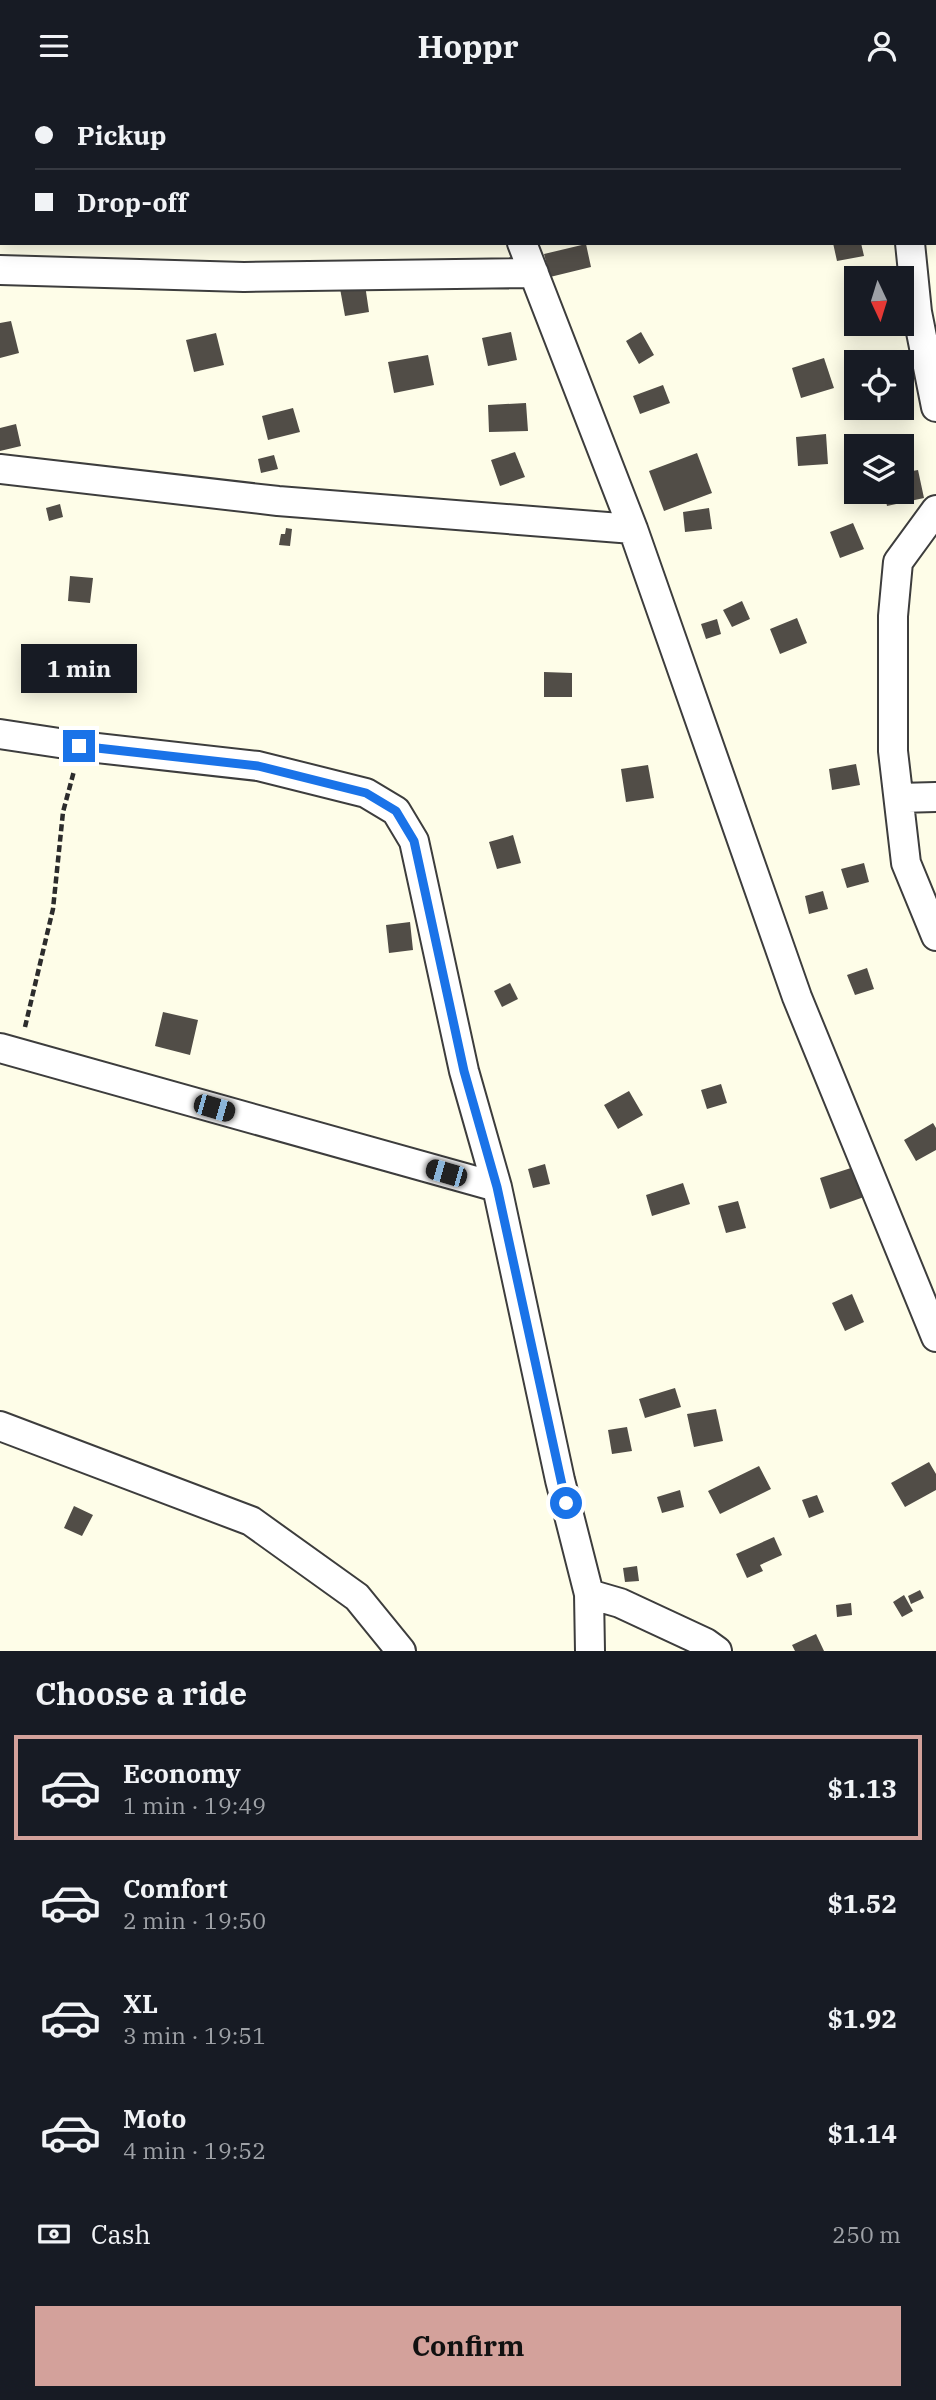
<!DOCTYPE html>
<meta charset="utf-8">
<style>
:root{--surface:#171b24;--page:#242831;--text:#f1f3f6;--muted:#9ea1a6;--line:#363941;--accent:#d3a19b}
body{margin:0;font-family:"IBM Plex Serif",serif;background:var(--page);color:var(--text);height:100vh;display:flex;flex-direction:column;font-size:26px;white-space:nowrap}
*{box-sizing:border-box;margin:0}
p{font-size:23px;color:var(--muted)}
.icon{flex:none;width:38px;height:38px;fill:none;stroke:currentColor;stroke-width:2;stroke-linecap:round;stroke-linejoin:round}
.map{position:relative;height:1560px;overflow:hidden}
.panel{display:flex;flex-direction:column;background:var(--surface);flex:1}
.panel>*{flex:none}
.banner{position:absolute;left:0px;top:0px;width:936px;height:154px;box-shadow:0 4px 18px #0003;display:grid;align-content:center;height:154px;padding:0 35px;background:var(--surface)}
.needle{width:46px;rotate:176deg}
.controls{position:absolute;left:844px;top:175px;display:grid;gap:14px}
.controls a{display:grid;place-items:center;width:70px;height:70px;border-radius:0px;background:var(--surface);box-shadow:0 4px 18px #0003;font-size:35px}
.end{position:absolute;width:32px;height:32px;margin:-16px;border:9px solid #1a73e8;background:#fff;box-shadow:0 0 0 4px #fff}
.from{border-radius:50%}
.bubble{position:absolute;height:49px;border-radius:0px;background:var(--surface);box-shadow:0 4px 18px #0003;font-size:23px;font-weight:800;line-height:49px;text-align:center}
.car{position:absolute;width:21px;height:42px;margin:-21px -10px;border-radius:9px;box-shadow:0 0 5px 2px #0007;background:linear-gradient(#222 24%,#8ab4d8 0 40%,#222 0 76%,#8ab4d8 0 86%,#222 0)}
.banner b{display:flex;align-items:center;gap:24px;height:66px;font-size:26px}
.banner b+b{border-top:2px solid var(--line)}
.banner i{width:18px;height:18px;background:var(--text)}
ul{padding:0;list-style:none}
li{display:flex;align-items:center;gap:21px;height:105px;margin:0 14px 10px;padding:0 21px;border:4px solid transparent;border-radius:0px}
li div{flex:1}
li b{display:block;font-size:26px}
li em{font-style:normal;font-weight:800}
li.active{border-color:var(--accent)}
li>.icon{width:63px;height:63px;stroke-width:1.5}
h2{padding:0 35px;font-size:32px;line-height:84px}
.pay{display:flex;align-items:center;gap:18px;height:77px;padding:0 35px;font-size:26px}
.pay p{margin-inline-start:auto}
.button{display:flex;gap:14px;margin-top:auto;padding:14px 35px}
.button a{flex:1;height:80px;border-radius:0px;background:var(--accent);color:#111;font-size:28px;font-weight:800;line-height:80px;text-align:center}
header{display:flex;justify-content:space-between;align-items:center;height:91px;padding:0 35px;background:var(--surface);font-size:32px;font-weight:800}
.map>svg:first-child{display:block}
.building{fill:#514d47}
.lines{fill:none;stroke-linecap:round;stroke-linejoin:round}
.street-casing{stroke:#3d3d3d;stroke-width:32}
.path{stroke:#2c2c2c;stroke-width:4.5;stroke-dasharray:7 3.5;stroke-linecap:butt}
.street{stroke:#fff;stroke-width:28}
.route{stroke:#1a73e8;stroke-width:9}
</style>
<header><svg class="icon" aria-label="menu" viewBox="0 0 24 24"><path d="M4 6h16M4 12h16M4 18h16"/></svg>Hoppr<svg class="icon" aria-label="person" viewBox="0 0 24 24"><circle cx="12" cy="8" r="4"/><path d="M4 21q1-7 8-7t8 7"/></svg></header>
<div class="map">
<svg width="936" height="1560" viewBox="0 0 936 1560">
<rect width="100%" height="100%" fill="#fefde8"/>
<path class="building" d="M833,152h28l3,13 -27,5z
M586,153l5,23 -41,10 -6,-23z
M364,187l5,34 -24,4 -6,-33z
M11,230l8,32 -19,5v-35z
M511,241l6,28 -29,6 -6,-28z
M641,241l13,23 -15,9 -13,-23z
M216,242l8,32 -30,7 -8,-32z
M428,264l6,30 -40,8 -6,-31z
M824,267l10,30 -33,10 -9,-30z
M663,294l7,18 -30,11 -7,-18z
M526,312l2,28 -39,1 -1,-27z
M293,317l7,24 -32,8 -6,-24z
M16,333l5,22 -21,5v-23z
M826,343l2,30 -30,2 -2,-29z
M515,361l10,25 -25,9 -9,-26z
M697,362l15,40 -48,18 -15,-40z
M274,364l4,14 -17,4 -3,-14z
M918,379l6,28 -37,8 -3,-14h17v-19z
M60,413l3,13 -14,4 -3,-13z
M709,417l3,21 -27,3 -2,-20z
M853,432l11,26 -24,9 -10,-26z
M286,437l6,1 -2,17 -11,-1 2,-11h4z
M70,485l23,2 -3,25 -22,-2z
M742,510l8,18 -18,8 -9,-17z
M797,527l10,25 -27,11 -10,-25z
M717,528l4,15 -15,5 -5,-15z
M544,581l28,1v24h-28z
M856,673l4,21 -28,5 -3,-21z
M648,674l6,33 -28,4 -5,-33z
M513,744l8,28 -24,6 -8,-27z
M864,772l5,19 -22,6 -6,-19z
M823,800l5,18 -19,5 -4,-18z
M410,831l3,28 -24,3 -3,-28z
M867,877l7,21 -19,6 -8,-20z
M510,892l8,16 -16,8 -8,-16z
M163,921l35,8 -8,35 -35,-9z
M721,993l6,19 -20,6 -6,-19z
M629,1000l14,24 -25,14 -14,-24z
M933,1032l3,5v22l-20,11 -12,-21z
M545,1073l5,20 -17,4 -5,-19z
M854,1076l10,30 -34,12 -10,-31z
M683,1092l7,21 -38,12 -6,-21z
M738,1110l8,27 -20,5 -8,-27z
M852,1203l12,28 -19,9 -13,-28z
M675,1297l6,19 -36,11 -6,-19z
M716,1318l7,32 -29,6 -7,-33z
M627,1336l5,24 -20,3 -4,-24z
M929,1371l7,12v16l-31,17 -14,-24z
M759,1375l12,23 -51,25 -12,-23z
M680,1399l4,17 -22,6 -5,-16z
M817,1404l7,17 -15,6 -7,-18z
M74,1415l19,9 -11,21 -18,-8z
M774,1446l8,18 -22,10 3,6 -16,7 -11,-24z
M637,1475l2,15 -14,1 -2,-14z
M920,1499l4,8 -13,6 -3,-8z
M904,1504l9,16 -11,6 -9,-15z
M851,1512l1,12 -15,2 -1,-12z
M816,1543l8,17h-29l-3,-6z"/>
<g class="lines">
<defs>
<path id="street" d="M457,0l1,2
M522,152l111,286 164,468 139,340
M910,152l7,69 19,95
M0,179l244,7 290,-4
M0,378l278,32 355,28
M936,419l-38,52 -5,54v135l13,112 30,73
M0,643l79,12 179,20 108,27 30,18 18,30 50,230 33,116 63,293 29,114 1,57
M899,707l37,-1
M0,957l497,139
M0,1335l251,95 106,76 44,54
M589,1503l31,9 86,40 11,8"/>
</defs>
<use href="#street" class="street-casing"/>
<path class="path" d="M25,936l28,-118 10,-97 11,-41"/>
<use href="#street" class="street"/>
</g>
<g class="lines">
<path class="route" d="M79,655l179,20 108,27 30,18 18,30 50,230 33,116 69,316"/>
</g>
</svg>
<div class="controls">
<a><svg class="needle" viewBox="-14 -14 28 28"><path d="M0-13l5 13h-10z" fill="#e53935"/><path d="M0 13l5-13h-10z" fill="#9ea1a6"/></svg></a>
<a><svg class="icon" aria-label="locate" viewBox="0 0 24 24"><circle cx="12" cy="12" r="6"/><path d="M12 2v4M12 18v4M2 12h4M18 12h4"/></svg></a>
<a><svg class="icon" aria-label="layers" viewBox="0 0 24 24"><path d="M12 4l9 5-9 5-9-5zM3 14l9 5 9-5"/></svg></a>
</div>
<i class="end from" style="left:566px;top:1412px"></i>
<i class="end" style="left:79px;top:655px"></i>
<div class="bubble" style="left:21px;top:553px;width:116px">1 min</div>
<i class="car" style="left:214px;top:1017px;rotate:106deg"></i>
<i class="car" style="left:446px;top:1082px;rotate:286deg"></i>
<div class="banner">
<b><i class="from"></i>Pickup</b>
<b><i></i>Drop-off</b>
</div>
</div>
<section class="panel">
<h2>Choose a ride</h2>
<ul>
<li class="active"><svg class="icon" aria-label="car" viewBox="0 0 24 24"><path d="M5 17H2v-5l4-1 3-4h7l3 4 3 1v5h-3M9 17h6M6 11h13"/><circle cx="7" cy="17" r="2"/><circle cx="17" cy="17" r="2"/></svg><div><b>Economy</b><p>1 min · 19:49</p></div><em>$1.13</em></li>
<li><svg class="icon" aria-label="car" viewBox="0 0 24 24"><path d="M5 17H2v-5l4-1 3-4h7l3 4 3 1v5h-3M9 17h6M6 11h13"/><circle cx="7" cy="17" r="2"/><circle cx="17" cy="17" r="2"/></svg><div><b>Comfort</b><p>2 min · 19:50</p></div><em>$1.52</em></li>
<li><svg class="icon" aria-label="car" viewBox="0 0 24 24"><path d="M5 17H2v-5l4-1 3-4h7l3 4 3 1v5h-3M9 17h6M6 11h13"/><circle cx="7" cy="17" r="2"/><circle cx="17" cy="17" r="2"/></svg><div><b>XL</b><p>3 min · 19:51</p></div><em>$1.92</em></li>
<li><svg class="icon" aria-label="car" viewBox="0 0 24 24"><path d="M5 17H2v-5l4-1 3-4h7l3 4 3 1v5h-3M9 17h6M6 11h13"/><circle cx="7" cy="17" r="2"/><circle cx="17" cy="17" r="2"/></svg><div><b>Moto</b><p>4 min · 19:52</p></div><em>$1.14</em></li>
</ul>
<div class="pay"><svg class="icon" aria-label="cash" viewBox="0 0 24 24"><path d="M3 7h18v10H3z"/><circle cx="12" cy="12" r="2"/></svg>Cash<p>250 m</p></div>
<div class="button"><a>Confirm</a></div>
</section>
